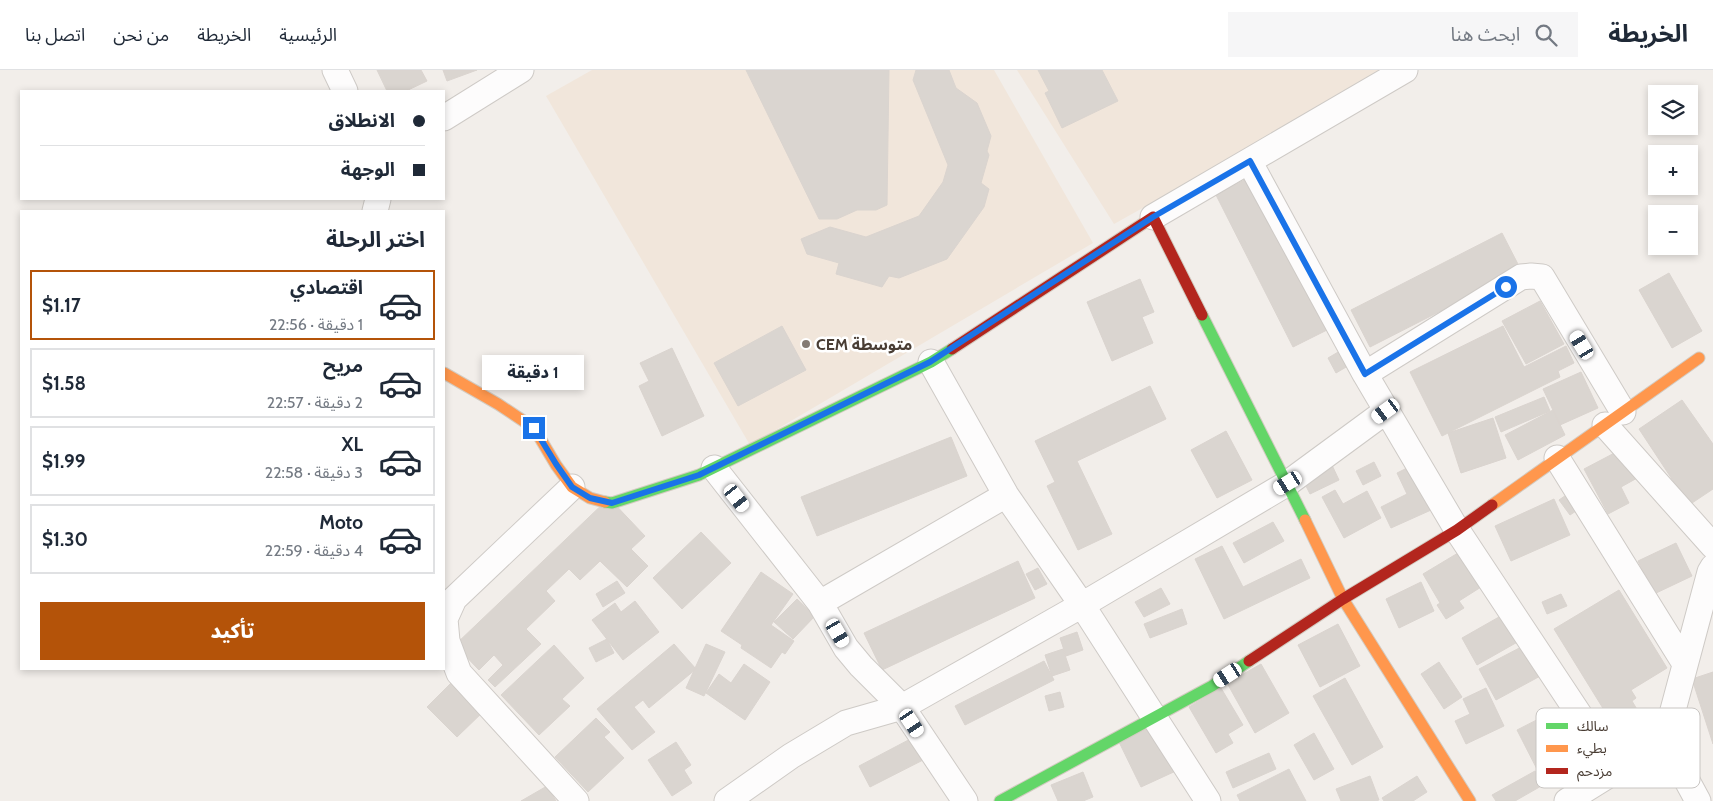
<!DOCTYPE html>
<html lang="ar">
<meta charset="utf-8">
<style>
:root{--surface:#fff;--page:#f6f6f7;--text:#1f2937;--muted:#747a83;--line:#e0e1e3;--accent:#b45309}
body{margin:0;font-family:Cabin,"Noto Sans Arabic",sans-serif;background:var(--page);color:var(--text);direction:rtl;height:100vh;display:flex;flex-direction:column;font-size:19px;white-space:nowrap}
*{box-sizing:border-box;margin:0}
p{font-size:16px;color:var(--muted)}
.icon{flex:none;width:28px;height:28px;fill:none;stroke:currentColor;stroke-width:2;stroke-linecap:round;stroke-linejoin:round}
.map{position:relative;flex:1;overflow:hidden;direction:ltr}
.drawer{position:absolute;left:20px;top:140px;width:425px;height:460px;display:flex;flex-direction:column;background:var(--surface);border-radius:0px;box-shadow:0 2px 8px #0003;direction:rtl}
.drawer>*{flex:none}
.top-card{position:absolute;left:20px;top:20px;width:425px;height:110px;border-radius:0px;box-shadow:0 2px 8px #0003;direction:rtl;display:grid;align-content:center;height:110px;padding:0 20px;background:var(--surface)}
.tools{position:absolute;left:1648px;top:15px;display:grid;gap:10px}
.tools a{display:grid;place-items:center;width:50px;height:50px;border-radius:0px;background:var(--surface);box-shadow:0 2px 8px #0003;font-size:25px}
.end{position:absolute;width:22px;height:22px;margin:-11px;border:6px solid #1a73e8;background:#fff;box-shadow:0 0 0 2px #fff}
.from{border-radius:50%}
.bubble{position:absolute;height:35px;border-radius:0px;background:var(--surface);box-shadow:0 2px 8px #0003;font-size:16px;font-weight:800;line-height:35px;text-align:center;direction:rtl}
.car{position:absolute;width:15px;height:30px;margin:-15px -8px;border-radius:6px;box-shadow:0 0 4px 1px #0007;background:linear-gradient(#fff 24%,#345 0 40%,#fff 0 76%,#345 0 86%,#fff 0)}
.top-card b{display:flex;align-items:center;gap:18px;height:48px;font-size:19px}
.top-card b+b{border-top:1px solid var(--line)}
.top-card i{width:12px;height:12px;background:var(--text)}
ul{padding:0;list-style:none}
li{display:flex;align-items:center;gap:15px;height:70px;margin:0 10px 8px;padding:0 10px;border:2px solid var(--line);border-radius:0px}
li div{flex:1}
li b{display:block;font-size:19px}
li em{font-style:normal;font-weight:800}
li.selected{border-color:var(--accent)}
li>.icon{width:45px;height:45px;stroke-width:1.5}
h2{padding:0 20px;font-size:22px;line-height:60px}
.cta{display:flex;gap:10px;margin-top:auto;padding:10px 20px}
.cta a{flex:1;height:58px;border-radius:0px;background:var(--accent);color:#fff;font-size:20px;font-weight:800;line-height:58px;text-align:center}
header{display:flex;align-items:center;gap:30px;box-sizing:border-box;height:70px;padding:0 25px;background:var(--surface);border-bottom:1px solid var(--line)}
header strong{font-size:24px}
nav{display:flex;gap:28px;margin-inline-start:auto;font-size:18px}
.search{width:350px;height:45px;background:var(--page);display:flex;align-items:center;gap:12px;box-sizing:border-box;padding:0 18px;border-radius:0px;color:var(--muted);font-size:19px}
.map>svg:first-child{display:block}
.education{fill:#f1e6db}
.building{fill:#dad5d0;stroke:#dad4cf}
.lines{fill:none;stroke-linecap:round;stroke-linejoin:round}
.street-casing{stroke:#cecac6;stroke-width:27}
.fast-casing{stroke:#d3cbc1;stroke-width:13}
.slow-casing{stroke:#d3cbc1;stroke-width:13}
.jam-casing{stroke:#d3cbc1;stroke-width:13}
.street{stroke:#fdfcfc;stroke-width:25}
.fast{stroke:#63d668;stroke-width:11}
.slow{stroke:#ff974d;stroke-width:11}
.jam{stroke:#b3261e;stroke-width:11}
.route{stroke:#1a73e8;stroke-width:6}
.poi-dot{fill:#847b74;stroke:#fff;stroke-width:2}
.labels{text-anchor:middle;stroke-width:5;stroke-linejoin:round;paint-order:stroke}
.poi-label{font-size:16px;font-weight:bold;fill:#493d34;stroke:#fff;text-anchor:start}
.key{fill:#fff;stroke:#c8c5c2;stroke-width:1}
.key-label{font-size:14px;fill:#493d34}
</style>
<header>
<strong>الخريطة</strong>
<div class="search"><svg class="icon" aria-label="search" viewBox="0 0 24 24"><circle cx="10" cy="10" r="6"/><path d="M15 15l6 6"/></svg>ابحث هنا</div>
<nav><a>الرئيسية</a><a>الخريطة</a><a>من نحن</a><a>اتصل بنا</a></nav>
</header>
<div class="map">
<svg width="1713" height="731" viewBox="0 0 1713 731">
<rect width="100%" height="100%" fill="#f2eeea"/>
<path class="education" d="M592,0h402l99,173 -343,202 -204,-349z
M1017,0h373l-276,154z"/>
<path class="building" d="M377,0h44l6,11 -21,10h-19z
M443,0h34l-30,11z
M746,0h143l-2,135 -11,5h-19l-20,9h-18z
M916,0h33l7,18 21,15 14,33 -4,15 2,4 -8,28 8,6 -5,18 -37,52 -48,19 -10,-2 -7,11 -46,-13 3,-11 -32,-9 -6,-15 29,-12 36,10 53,-21 24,-34 5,-17 -35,-85z
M1038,0h64l16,31 -56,27 -17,-35 4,-2z
M1252,106l77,153 -36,18 -77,-152z
M1502,163l19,37 -151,77 -19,-37z
M1669,203l33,58 -30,17 -33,-58z
M1140,209l14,33 -12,5 11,26 -41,18 -25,-59z
M1540,231l24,43 -38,20 -24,-43z
M782,256l24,44 -68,36 -24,-43z
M1503,256l21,41 42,-21 8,17 -16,8 2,6 -118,59 -32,-64z
M672,278l32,68 -42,20 -23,-50 10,-5 -9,-18z
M1345,278l8,15 -17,10 -8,-15z
M1581,302l17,36 -38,17 -17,-36z
M1150,316l16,33 -89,42 35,73 -34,16 -31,-64 8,-4 -20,-41z
M1544,327l6,14 -49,21 -6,-15z
M1682,330l31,44v45l-24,16 -50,-76z
M1553,340l12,25 -47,25 -13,-25z
M1493,348l13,40 -45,15 -13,-40z
M1226,361l26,49 -35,18 -26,-48z
M951,367l16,39 -150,60 -16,-39z
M1624,378l15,29 -18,10 8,16 -21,11 -24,-45z
M1330,391l9,19 -29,14 -9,-18z
M1374,392l7,14 -18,9 -7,-14z
M1419,392l21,44 -49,22 -10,-21 26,-13 -10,-21z
M1335,420l8,14 24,-13 14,27 -37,20 -22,-41z
M1572,421l10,16 -12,8 -11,-15z
M609,428l36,38 -14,13 17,17 -21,21 -27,-26 -20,19 -11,-11 -23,22 9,10 -29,28 15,15 -46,43 -7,-7 15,-15 -9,-10 -15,15 -24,-25z
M1554,429l16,36 -59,26 -16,-35z
M1273,452l11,19 -40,22 -11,-20z
M701,462l30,31 -49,46 -29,-31z
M1676,473l16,33 -38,18 -16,-33z
M1222,476l21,41 58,-28 9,19 -86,41 -29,-60z
M1468,477l21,35 -30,19 5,7 -18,11 -9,-14 3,-2 -17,-29z
M1018,491l17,37 -153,72 -18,-37z
M1038,498l9,16 -12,6 -9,-16z
M761,502l32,22 -22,31 23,16 -9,13 -3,-2 -11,16 -30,-20 1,-3 -21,-14z
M617,511l8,12 -22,14 -7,-13z
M1421,512l13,29 -35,17 -13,-29z
M1161,518l9,16 -26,13 -9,-15z
M1619,520l48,78 -36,22 5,8 -4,3 9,15 -24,15 -63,-102z
M1561,524l6,12 -20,8 -5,-12z
M797,529l18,17 -22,23 -19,-17z
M635,531l24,31 -36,28 -31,-40 23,-17 6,9z
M1182,539l5,15 -37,14 -6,-14z
M1506,543l15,27 -44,25 -15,-27z
M1338,554l22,42 -40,21 -22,-42z
M1077,562l6,18 -17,6 -6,-18z
M607,569l7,14 -18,9 -7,-14z
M674,574l22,25 -47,39 -6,-8 -9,7 21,25 -23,18 -35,-41z
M706,574l19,8 -21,44 -18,-8z
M1527,574l17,30 -48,26 -17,-31z
M554,575l30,33 -22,21 8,7 -31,29 -38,-40z
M1063,579l7,21 -18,6 -7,-21z
M1044,591l10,19 -89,45 -10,-19z
M1439,592l23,35 -18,12 -23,-35z
M744,594l26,18 -25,38 -39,-27 13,-19 12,9z
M1261,594l28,49 -34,20 -28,-50z
M1713,602v72l-21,-65z
M456,608l30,31 -29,28 -30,-30z
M1345,608l38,69 -31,18 -39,-69z
M1221,618l22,37 -15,9 5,9 -17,10 -27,-46z
M1486,618l18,38 -38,18 -11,-23 15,-7 -7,-15z
M1060,622l4,15 -15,4 -4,-15z
M1562,637l24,50 -44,22 -25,-49z
M596,648l14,14 -6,5 20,21 -36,34 -33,-35z
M1156,655l22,45 -37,17 -22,-45z
M1314,663l20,36 -20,11 -20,-35z
M916,666l11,22 -57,29 -11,-21z
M676,672l15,23 -7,5 8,13 -20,13 -24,-36z
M1269,683l7,16 -43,19 -7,-16z
M1289,699l17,32h-66l-3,-6z
M1535,701l8,14 -28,16h-19l-4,-6z
M1083,702l10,25 -10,4h-25l-7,-16z
M1370,706l9,24 -4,1h-34l-5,-12z
M1417,706l10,16 -14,9h-29l-2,-3z
M547,716l9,15h-35z"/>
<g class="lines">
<defs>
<path id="street" d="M335,0l10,21
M444,48l77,-48
M1249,91l116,213 92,156 159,240
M375,141l3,-12
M1153,147l252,-147
M931,292l75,133 76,110 126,196
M1365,304l156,-97 10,-1 11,1 81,135
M1605,355l108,121
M1557,388l128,206
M714,398l106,135 26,45 15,18 41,41 63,94
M572,417l-118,112 -9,20 2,22 12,32 117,128
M820,533l186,-108
M727,731l64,-45 55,-33 56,-16 180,-102 206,-122 98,-72
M1567,731l98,-61
M1698,731l-33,-61 45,-168 3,-5"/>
<path id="fast" d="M1202,245l103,205
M605,432l7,1 87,-28 232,-113 21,-13
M1000,731l212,-115 37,-25"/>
<path id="slow" d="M444,303l54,31 36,24 22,37 16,22 18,11 15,4
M1492,435l207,-147
M1305,450l38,79 127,202"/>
<path id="jam" d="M952,279l201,-132 49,98
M1249,591l94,-62 114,-69 35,-25"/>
</defs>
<use href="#street" class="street-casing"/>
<use href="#fast" class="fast-casing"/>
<use href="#slow" class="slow-casing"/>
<use href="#jam" class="jam-casing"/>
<use href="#street" class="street"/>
<use href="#fast" class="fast"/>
<use href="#slow" class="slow"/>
<use href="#jam" class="jam"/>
</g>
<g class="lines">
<path class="route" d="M534,358l22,36 16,23 18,11 22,5 87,-28 231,-113 223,-145 97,-56 115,213 141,-87"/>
</g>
<circle class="poi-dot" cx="806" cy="274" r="5"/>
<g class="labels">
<g class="poi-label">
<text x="816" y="280">CEM متوسطة</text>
</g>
</g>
<rect x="1536" y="638" width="164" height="80" rx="8" class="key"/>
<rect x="1546" y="653" width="22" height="6" fill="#63d668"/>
<rect x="1546" y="675" width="22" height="7" fill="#ff974d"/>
<rect x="1546" y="698" width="22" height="6" fill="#b3261e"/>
<g class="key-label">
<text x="1577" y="661">سالك</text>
<text x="1577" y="683">بطيء</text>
<text x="1577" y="706">مزدحم</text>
</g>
</svg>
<div class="tools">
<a><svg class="icon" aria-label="layers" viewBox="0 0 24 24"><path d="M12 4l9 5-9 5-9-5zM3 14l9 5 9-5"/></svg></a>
<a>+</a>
<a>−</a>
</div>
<i class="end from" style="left:1506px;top:217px"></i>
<i class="end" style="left:534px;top:358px"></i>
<div class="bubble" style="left:482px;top:285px;width:102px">1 دقيقة</div>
<i class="car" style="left:1582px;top:275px;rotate:329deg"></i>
<i class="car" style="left:1386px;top:341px;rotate:234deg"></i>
<i class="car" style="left:1288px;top:413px;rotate:239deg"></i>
<i class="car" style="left:737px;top:428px;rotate:142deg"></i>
<i class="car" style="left:838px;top:563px;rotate:150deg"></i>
<i class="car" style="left:1228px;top:605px;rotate:237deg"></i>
<i class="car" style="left:912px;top:653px;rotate:146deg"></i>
<div class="top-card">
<b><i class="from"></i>الانطلاق</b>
<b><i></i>الوجهة</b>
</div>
<section class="drawer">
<h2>اختر الرحلة</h2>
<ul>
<li class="selected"><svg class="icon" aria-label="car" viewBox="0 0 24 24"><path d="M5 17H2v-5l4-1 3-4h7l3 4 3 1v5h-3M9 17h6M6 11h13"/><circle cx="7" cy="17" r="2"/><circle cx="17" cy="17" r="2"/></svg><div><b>اقتصادي</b><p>1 دقيقة · 22:56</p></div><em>$1.17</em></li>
<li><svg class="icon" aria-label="car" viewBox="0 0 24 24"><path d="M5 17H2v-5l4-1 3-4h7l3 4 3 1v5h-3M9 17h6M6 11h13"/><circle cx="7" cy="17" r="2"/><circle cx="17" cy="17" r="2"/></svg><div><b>مريح</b><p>2 دقيقة · 22:57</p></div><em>$1.58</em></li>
<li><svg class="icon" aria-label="car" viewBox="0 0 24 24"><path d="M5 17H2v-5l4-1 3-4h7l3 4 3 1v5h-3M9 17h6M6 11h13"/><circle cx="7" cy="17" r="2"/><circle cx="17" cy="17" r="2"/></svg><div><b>XL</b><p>3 دقيقة · 22:58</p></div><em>$1.99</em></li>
<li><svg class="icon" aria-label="car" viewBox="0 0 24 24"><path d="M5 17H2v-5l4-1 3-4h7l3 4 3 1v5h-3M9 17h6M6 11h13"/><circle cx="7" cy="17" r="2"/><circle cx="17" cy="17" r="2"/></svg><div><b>Moto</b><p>4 دقيقة · 22:59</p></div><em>$1.30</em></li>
</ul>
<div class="cta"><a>تأكيد</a></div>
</section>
</div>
